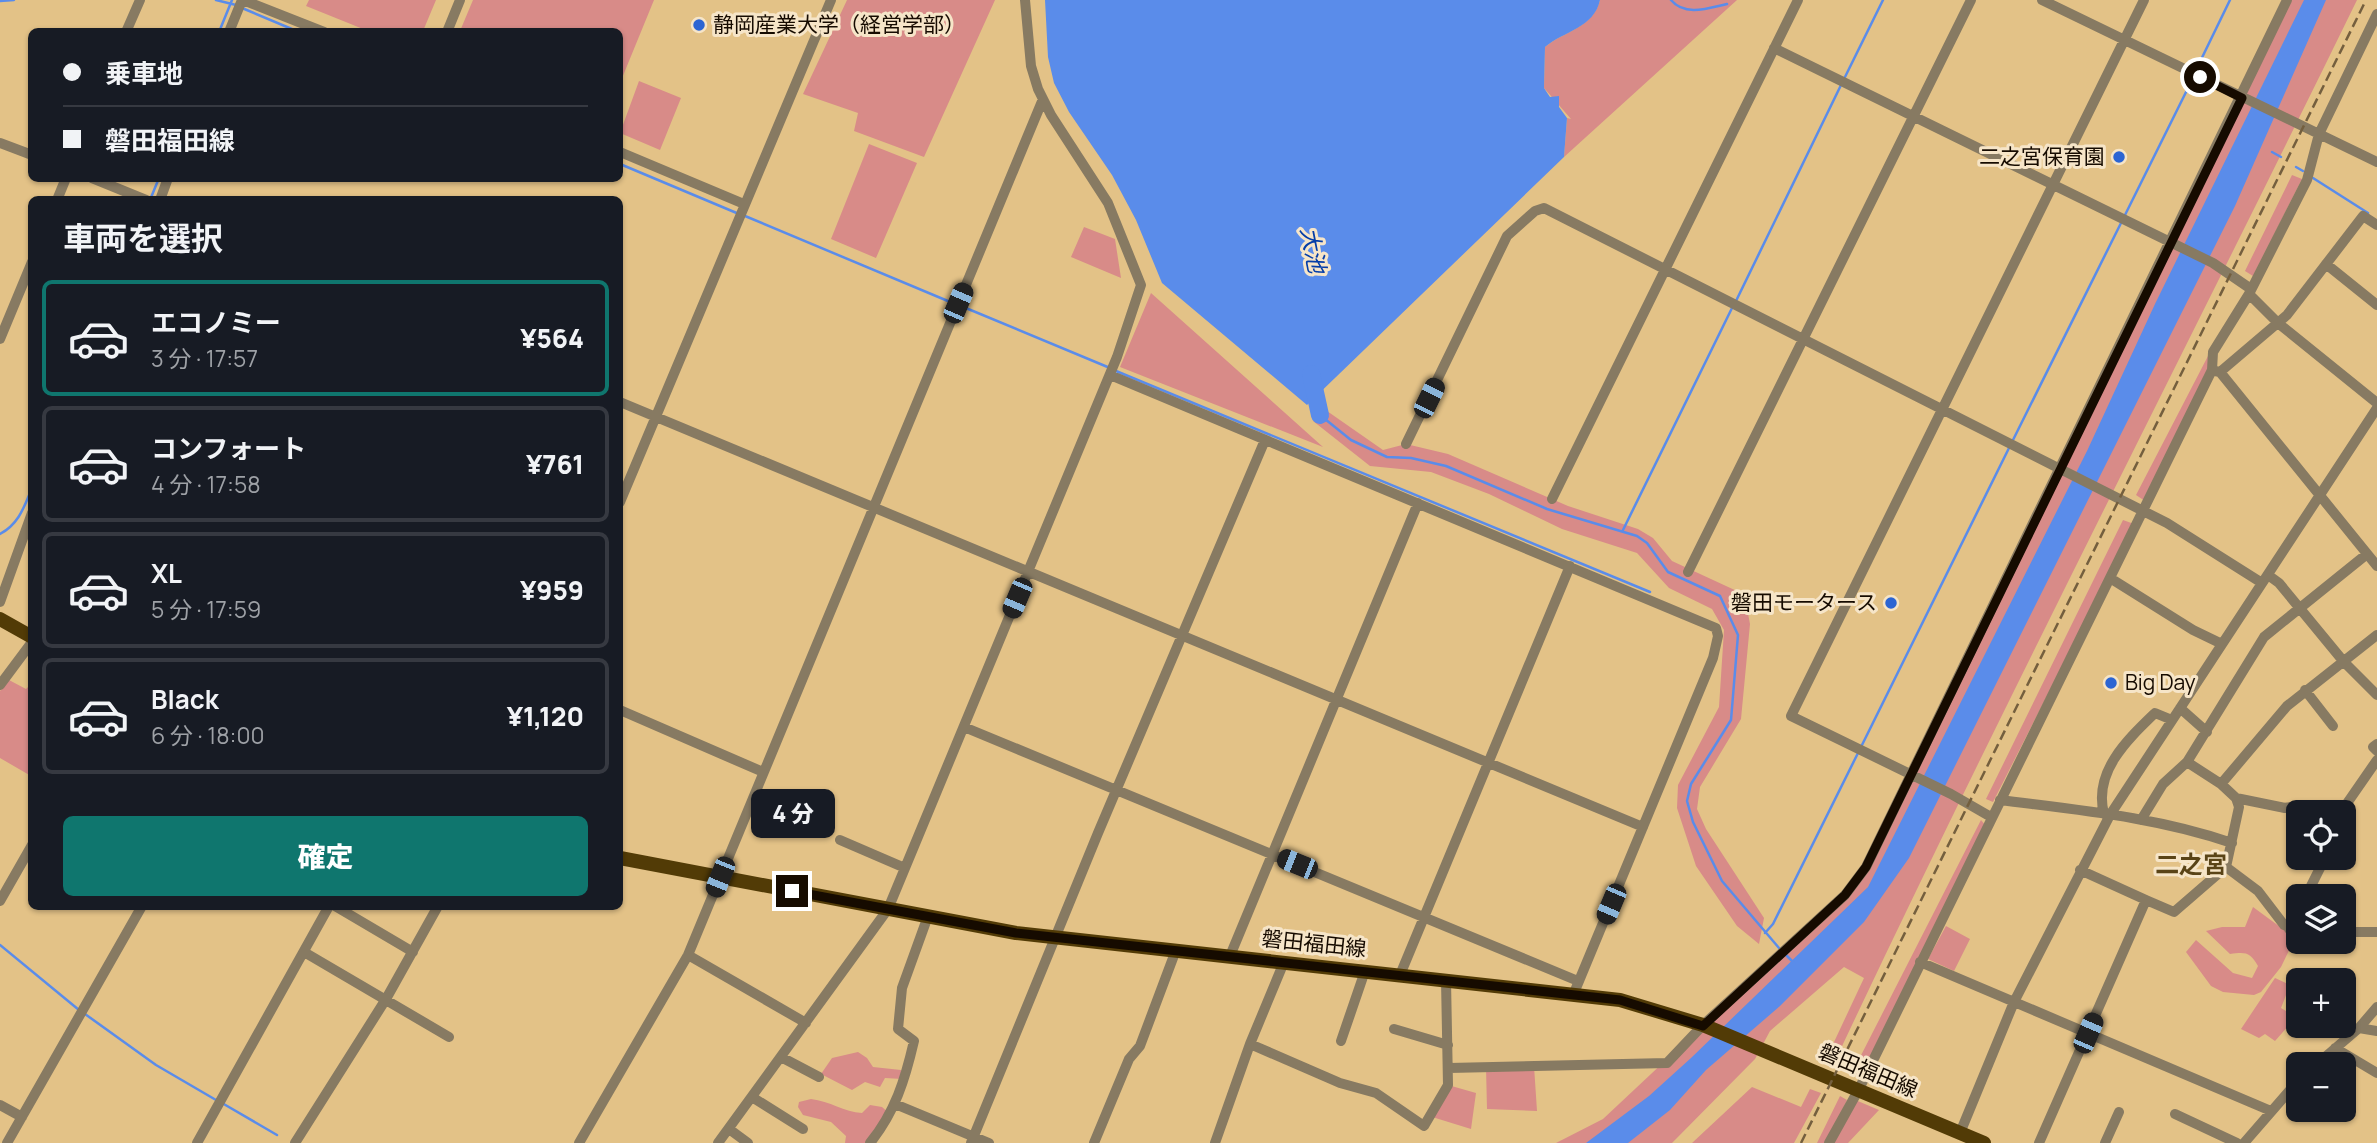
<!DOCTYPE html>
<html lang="ja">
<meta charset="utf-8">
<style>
:root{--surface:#171b24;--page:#20242c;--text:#f1f3f6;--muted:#9ea1a6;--line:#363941;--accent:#0f766e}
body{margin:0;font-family:Manrope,"Noto Sans JP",sans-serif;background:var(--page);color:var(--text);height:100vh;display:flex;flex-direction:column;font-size:26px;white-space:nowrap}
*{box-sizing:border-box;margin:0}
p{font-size:23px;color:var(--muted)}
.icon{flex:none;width:38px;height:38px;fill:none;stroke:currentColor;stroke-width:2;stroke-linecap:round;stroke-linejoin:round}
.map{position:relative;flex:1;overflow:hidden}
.details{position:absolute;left:28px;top:196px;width:595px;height:714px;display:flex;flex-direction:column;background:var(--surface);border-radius:10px;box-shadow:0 2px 5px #0004}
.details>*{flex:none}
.top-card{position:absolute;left:28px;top:28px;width:595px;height:154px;border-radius:10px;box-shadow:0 2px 5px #0004;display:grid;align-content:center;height:154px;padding:0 35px;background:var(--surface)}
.controls{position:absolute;left:2286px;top:800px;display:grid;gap:14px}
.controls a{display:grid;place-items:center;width:70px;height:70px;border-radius:10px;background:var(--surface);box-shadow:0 2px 5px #0004;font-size:35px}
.end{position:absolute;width:32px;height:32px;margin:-16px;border:9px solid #160b00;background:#fff;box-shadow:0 0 0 4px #fff}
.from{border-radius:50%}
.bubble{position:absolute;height:49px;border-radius:10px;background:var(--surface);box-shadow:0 2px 5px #0004;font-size:23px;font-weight:800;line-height:49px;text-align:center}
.car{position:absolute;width:21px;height:42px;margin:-21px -10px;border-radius:9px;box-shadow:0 0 5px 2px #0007;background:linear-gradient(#222 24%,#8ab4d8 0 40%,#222 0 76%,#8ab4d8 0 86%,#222 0)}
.top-card b{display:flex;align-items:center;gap:24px;height:66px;font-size:26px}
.top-card b+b{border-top:2px solid var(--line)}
.top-card i{width:18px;height:18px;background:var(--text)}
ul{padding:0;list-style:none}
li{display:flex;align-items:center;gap:21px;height:116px;margin:0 14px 10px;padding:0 21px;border:4px solid var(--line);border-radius:10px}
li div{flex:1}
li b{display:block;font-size:26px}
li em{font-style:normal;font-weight:800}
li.selected{border-color:var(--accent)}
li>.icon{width:63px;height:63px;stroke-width:1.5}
h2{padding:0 35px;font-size:32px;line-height:84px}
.action{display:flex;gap:14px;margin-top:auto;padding:14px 35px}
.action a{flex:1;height:80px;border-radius:10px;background:var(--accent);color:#fff;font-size:28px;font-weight:800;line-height:80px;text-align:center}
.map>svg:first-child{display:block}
.green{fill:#d88b88}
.water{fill:#5a8cea}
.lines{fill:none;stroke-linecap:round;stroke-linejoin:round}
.stream{stroke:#5a8cea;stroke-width:2.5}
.river{stroke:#5a8cea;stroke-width:18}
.minor{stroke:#877a62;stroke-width:10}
.major{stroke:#523b06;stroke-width:14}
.rail{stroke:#745f3e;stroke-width:2.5;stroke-dasharray:10 5;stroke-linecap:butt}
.route{stroke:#160b00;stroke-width:9}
.poi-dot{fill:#2c65d3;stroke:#f6e5c8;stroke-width:2.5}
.labels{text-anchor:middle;stroke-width:6;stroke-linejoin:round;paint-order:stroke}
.poi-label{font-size:21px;fill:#160b00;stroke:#f6e5c8;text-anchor:start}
.street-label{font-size:21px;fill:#160b00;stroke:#f6e5c8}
.water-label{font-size:23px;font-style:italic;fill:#043da8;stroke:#f6e5c8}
.quarter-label{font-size:24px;font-weight:bold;fill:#5a4417;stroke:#f6e5c8}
</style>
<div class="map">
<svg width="2377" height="1143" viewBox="0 0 2377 1143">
<rect width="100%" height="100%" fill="#e3c287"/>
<path class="green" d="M309,0h127l-13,31h-55l-62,-25z
M473,0h181l-34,83v-51l-160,-1z
M847,0h148l-71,157 -70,-26 4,-18 -55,-19z
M1600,0h137l-173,157 3,-39 4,1 -27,-31 1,-41c19,-16 48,-19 55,-47z
M2287,0h70c-173,354 -354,704 -522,1061l-8,-4 37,-79 -20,-11 -74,64 -15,28 -83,84h-116l47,-24 257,-241z
M639,81l42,17 -21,52 -40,-17z
M869,144l48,19 -41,95 -45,-19z
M2292,175l10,4 -49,97 -8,-5z
M1084,227l31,12 6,39 -50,-21z
M1151,293l172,154 -203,-80z
M2208,356l4,14 -67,131 -9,-6z
M1327,411l56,39 23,-6 42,10 120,52 70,23 15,9 19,23 67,31 7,11 4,21 -9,95 -41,68 -3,22 9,20 58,89 -5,26 -22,-18 -41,-60 -19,-58 1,-23 41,-78 5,-77 -12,-21 -43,-21 -32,-35 -75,-24 -73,-35 -58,-22 -61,-6 -57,-45z
M2123,520l11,4 -141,278 -7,-3z
M9,680l17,9 5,-5v92l-31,-18v-67z
M1981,820l5,6 -125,250 -9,-3z
M2253,907l42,31 -14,29 -20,25 -7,3 -31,-3 -12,-6 -25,-34 10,-12 37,33 19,5 6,-12c-8,-14 -12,-14 -28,-12l-24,-23 16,-4h23z
M1946,926l24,13 -16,32 -26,-12z
M2275,978l15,7 -9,23 15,9 -21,24 -10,-7 -6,4 -18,-9z
M858,1052l9,6 6,9 28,3 1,9 -17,-1 -5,9 -15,-5 -13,8 -31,-16 11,-16z
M1534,1066l3,45 -50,-2 -1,-42z
M1448,1085l28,8 -5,36 -42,-13z
M1752,1087l49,20 9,-18 11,4 -27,50h-102z
M1840,1096l7,4 -20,43h-10z
M811,1099c19,2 33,13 51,14l8,-8 12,2 8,7 -24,29h-21l1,-7 -15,-14 -28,-7 -5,-8 1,-5z
M1853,1099l26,11 -31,33h-15z"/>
<path class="water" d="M1045,0h555c-6,28 -36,31 -55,47l-1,41 6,9 9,-1v11l8,11 -3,39 -257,248 -145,-122 -26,-63 -24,-45 -43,-63 -15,-29 -6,-26z
M2304,0h22l-91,206 -326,652 -45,64 -84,84 -74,64 -36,40 -42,33h-42l63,-47 42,-38 177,-171 219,-436 68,-147z"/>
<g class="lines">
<path class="stream" d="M216,0l20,5
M1671,0c14,17 38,8 56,4
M0,1l14,-1
M242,8l57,24
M219,32l13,-32
M2196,70l34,-70
M1845,77l38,-77
M2272,152l9,5
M620,164l119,50
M2296,167l7,4
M2313,178l55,35
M150,200l9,-22
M745,216l210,88
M2124,217l70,-141
M1736,301l106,-218
M961,306l149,62
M1116,371l534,221
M1320,415l31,25 36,17 24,1 35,8 101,43 90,27 10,7 21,29 52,24 18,39 -7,85 -40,64 -4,17 6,21 29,59 57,67
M2013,440l108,-217
M1623,530l110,-224
M0,534c19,-10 24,-27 32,-46
M1861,747l149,-301
M1765,933l8,-9 85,-171
M0,945l79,65
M1784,953l10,10
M85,1014l71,51 60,35
M222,1103l55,32"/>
<path class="river" d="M1311,374l9,41"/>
<path class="minor" d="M243,0l81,32
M2042,0l335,162
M126,32l14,-32
M229,32l13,-32
M447,32l13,-32
M1774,48l439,215 38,26
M0,143l32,12
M620,152l124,52
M92,178l54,22
M57,200l9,-22
M160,200l8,-22
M2326,264l51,41
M2249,294l29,29 99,80
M0,339l32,-77
M2215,371l5,1 67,-57 76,-99 14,9
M2220,372l157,194
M1110,375l606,253 2,8 -5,22 -139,335
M620,402l1023,425
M1406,444l101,-208 28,-25 9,-3 623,315 95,60
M1552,499l246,-499
M620,502l211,-502
M1688,572l283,-572
M2268,575l11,8 65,79 33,33
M2110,578l83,52 29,14
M0,602l32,-89
M0,685l32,-43
M2305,690l28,36
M2180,708l27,24
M620,710l143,62
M964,727l614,254
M2377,744l-4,3 4,4
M2187,762l34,22
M2236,798l49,10 11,-2
M2000,800c78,10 157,17 232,43
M2341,812l36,-52
M2104,814c-11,-42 23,-74 51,-101l17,7
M1991,817l-40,-23 -160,-78 353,-716
M2141,820l22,-36 24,-22 77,-125 103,-83
M840,840l65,28
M2226,867l32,24 26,34 14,6
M2306,896l19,-38
M2146,900l28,12 52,-45 13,-60 -3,-9 -15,-14 66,-78 90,-71
M0,901l32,-56
M335,906l78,46
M2289,929l9,-17
M2343,932h34
M304,952l145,85
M688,955l118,68
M1230,956l188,-453
M1920,962l351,149
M1400,975l170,-409
M2359,1028l18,3
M1394,1029l54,16
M1341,1041l24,-70
M1250,1044l90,39 36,10 48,33 24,-41 -2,-105
M2335,1048l42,25
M781,1057l38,20
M2317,1064l42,-36 18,-21
M1449,1068l218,-5 36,-38 142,-130 21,-28 421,-867
M752,1097l51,32
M895,1104l94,39
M0,1105l22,12
M2175,1114l62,29
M729,1129l19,14
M1960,1133l54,-131 96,-187 267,-407
M7,1143l135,-237
M197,1143l132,-237
M295,1143l91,-144 52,-93
M579,1143l109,-188 355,-856
M718,1143l170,-234 229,-552 24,-72 -33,-82 -57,-88 -13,-26 -7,-23 -6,-66
M870,1143c25,-31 35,-63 44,-102l-16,-12 4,-41 26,-72
M971,1143l127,-310 167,-393
M1094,1143l35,-84 11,-13 36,-96
M1215,1143l35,-99 34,-82
M1829,1143l30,-54 353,-719 1,-18 36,-58 58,-114 12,-46 58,-120
M2039,1143l107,-243 -66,-30
M2105,1143l14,-31
M2244,1143l54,-62"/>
<path class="major" d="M0,619l32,18
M620,858l396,75 604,67 83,25 281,118"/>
<path class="rail" d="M1801,1143l565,-1143"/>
</g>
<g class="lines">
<path class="route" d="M792,891l224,42 604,67 83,26 142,-131 21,-28 376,-769 -42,-21"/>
</g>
<g class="poi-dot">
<circle cx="699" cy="25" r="7"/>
<circle cx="2119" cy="157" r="7"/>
<circle cx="1891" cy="603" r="7"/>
<circle cx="2111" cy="683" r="7"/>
</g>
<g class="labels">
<g class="poi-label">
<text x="713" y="32">静岡産業大学（経営学部）</text>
<text x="2105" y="164" text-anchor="end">二之宮保育園</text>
<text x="1877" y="610" text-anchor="end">磐田モータース</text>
<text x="2125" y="690">Big Day</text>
</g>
<g class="street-label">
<text transform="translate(1314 944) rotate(6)" y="7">磐田福田線</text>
<text transform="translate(1868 1071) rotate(23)" y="7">磐田福田線</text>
</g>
<g class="water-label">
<text transform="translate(1313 250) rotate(79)" y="8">大池</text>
</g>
<g class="quarter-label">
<text x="2191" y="873">二之宮</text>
</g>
</g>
</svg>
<div class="controls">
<a><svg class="icon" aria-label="locate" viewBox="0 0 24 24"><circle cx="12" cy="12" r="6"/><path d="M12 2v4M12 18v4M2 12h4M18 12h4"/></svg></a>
<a><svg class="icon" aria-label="layers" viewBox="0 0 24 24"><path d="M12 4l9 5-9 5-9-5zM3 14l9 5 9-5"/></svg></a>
<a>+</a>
<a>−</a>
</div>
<i class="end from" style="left:2200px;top:77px"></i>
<i class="end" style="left:792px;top:891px"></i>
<div class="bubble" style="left:751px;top:789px;width:84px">4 分</div>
<i class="car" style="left:958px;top:303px;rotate:23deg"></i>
<i class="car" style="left:1429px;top:398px;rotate:26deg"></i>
<i class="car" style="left:1017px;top:598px;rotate:203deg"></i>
<i class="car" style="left:1297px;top:864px;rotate:292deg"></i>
<i class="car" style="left:720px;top:877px;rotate:202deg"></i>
<i class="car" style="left:1611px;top:904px;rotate:203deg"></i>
<i class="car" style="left:2088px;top:1033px;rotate:23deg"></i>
<div class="top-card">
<b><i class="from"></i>乗車地</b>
<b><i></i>磐田福田線</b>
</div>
<section class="details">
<h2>車両を選択</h2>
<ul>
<li class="selected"><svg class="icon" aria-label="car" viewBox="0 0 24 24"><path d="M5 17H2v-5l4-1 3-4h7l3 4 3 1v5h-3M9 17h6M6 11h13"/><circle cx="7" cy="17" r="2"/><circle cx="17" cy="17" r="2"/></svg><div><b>エコノミー</b><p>3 分 · 17:57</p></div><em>¥564</em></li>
<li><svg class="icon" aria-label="car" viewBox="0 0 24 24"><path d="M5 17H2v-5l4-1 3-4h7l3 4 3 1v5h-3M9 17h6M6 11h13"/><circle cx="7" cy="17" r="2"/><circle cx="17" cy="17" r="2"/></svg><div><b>コンフォート</b><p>4 分 · 17:58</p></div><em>¥761</em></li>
<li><svg class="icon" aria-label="car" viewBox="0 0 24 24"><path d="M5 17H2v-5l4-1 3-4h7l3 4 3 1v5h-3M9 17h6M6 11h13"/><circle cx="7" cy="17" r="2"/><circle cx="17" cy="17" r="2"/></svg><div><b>XL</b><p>5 分 · 17:59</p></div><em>¥959</em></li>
<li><svg class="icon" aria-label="car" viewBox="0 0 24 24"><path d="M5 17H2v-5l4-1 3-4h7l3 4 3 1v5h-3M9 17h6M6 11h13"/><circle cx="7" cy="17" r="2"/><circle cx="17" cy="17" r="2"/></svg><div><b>Black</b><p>6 分 · 18:00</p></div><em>¥1,120</em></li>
</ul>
<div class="action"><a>確定</a></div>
</section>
</div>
